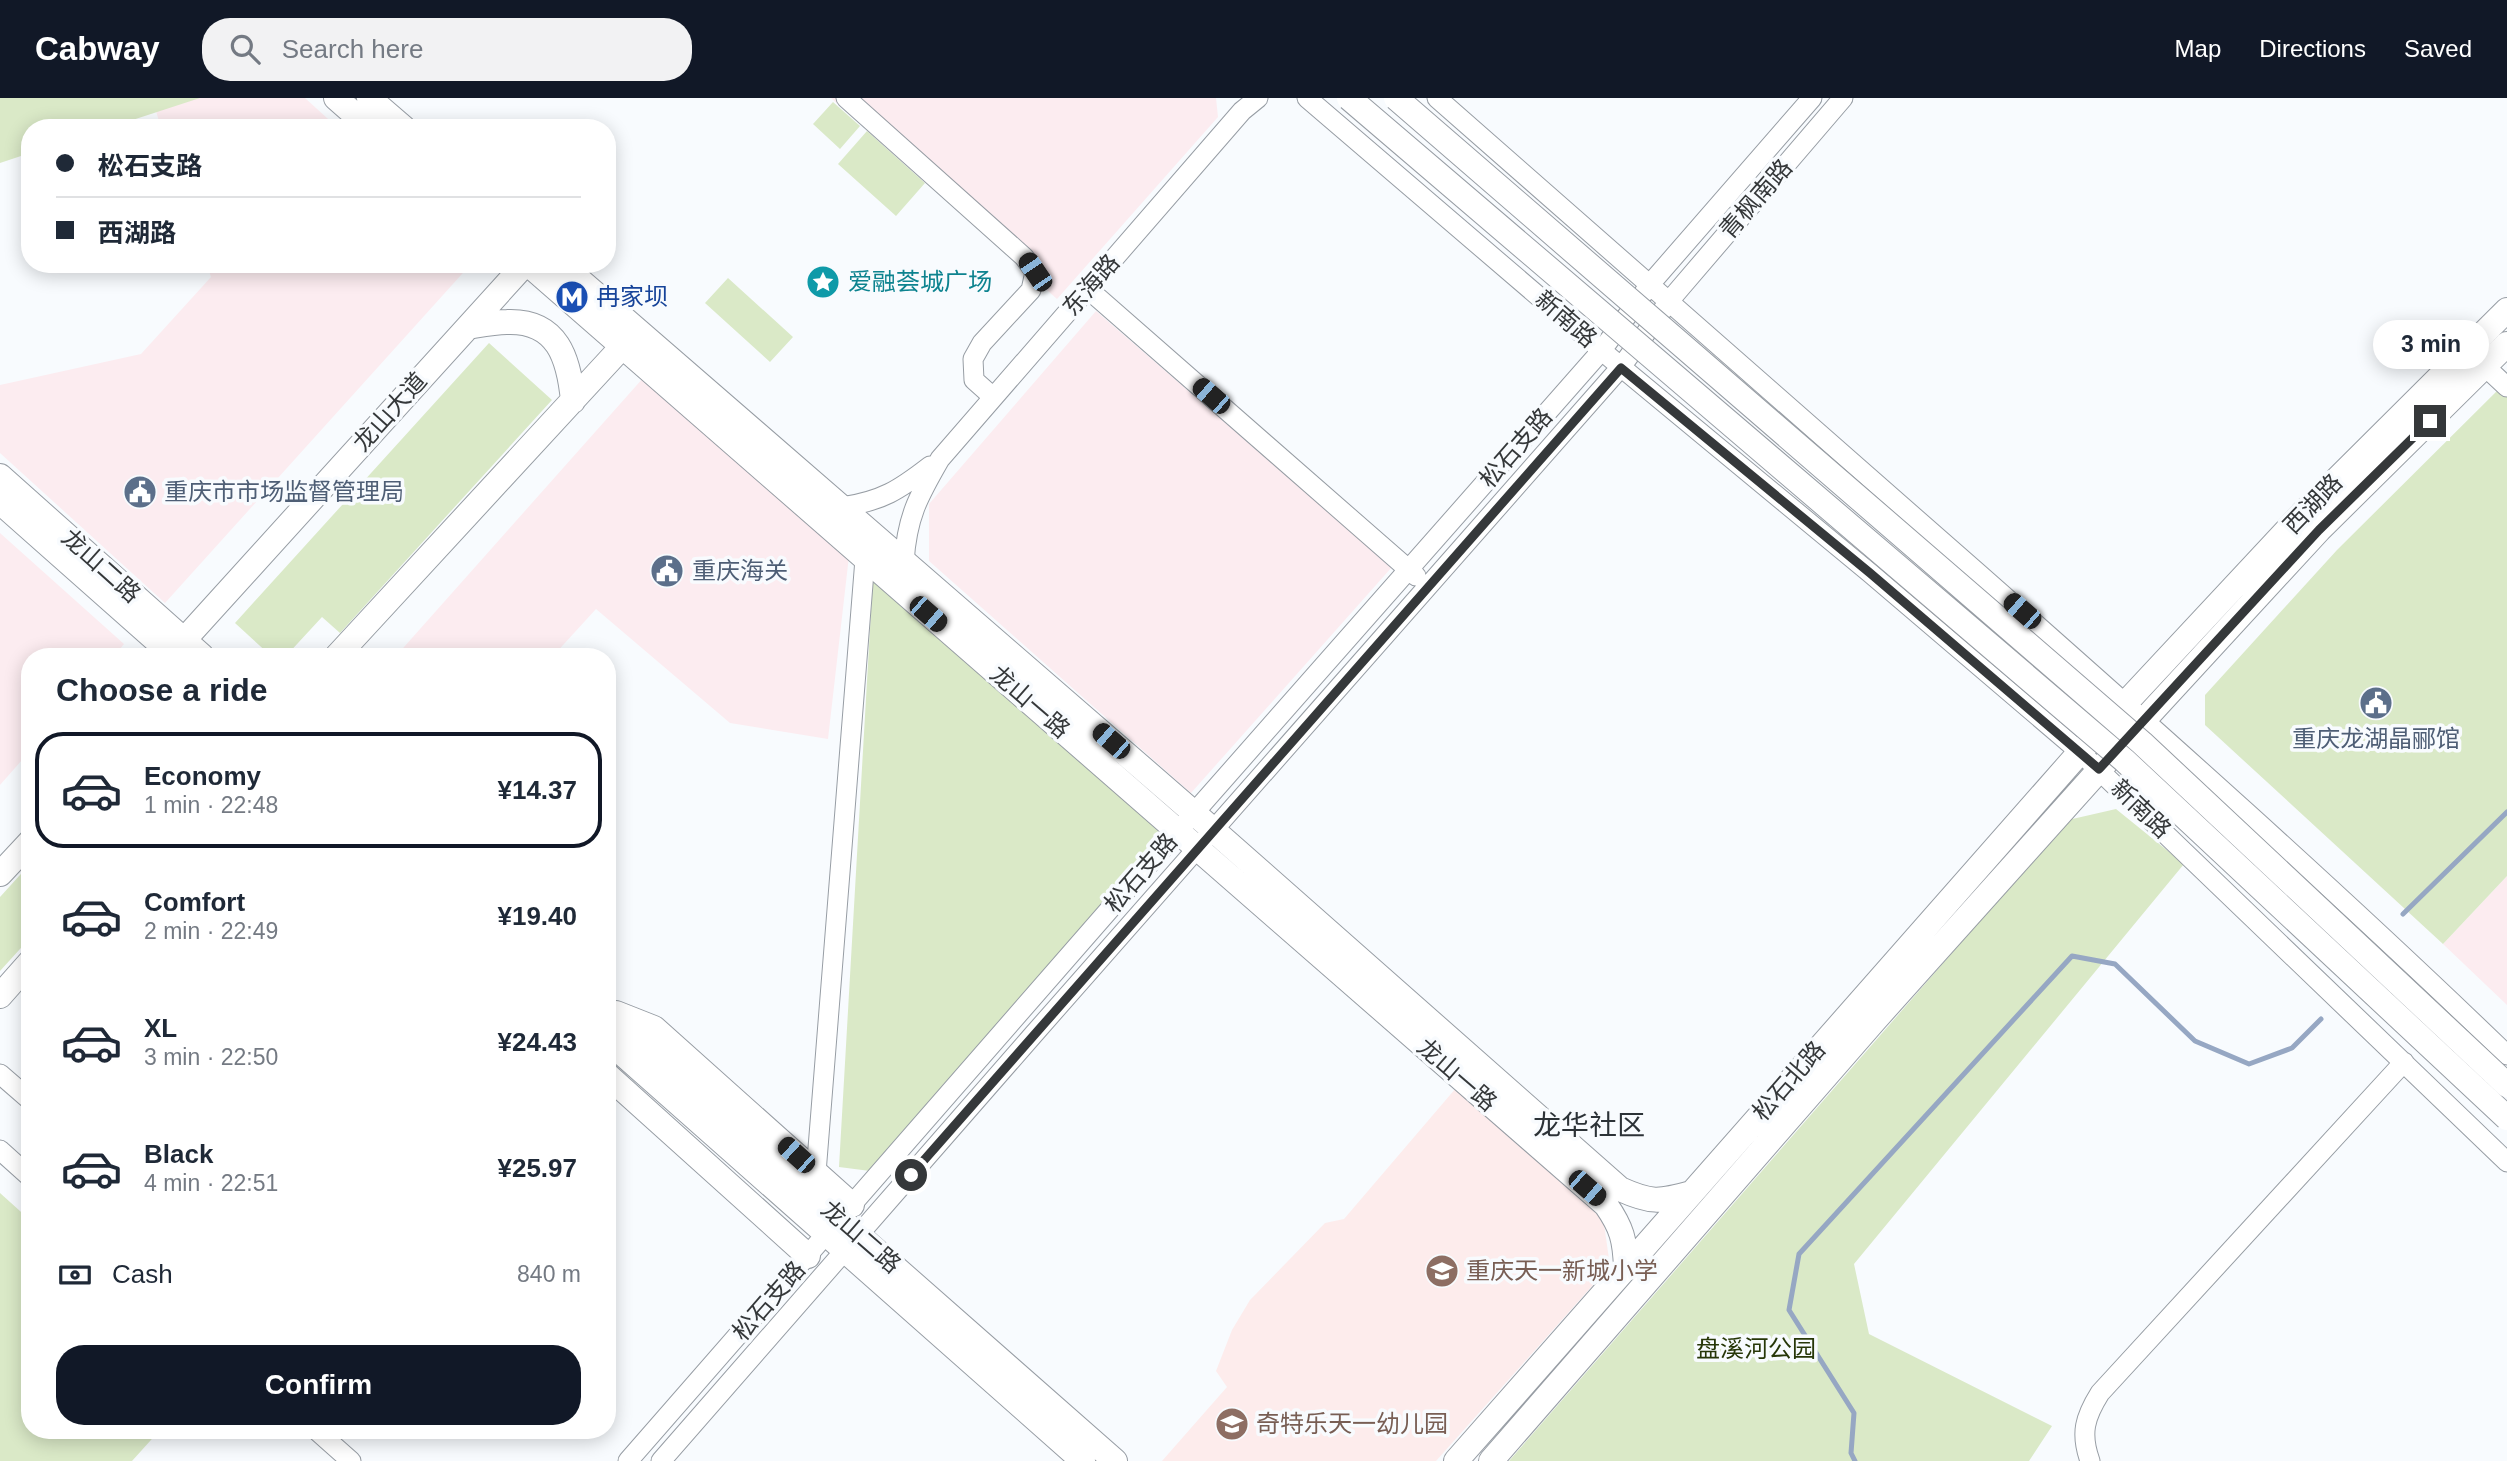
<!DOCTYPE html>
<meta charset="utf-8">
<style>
:root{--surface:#fff;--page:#f2f2f3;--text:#1f2937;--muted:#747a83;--line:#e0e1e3;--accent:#111827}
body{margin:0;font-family:Helvetica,"Noto Sans SC",sans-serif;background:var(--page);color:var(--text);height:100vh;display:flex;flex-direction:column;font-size:26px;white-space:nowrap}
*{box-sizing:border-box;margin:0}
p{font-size:23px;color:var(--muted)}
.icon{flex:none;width:38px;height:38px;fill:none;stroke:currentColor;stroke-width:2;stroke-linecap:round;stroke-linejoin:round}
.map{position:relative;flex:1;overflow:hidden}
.side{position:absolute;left:21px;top:550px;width:595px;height:791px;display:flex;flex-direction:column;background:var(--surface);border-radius:28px;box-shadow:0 4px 18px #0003}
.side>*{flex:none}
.hud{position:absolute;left:21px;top:21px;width:595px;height:154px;border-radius:28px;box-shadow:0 4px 18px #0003;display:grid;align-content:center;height:154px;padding:0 35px;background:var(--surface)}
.end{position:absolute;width:32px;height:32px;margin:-16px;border:9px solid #35383a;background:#fff;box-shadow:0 0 0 4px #fff}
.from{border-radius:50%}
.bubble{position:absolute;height:49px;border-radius:24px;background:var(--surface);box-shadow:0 4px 18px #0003;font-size:23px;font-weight:800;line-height:49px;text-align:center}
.car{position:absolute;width:21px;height:42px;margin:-21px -10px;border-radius:9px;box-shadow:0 0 5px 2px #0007;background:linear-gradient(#222 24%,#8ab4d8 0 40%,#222 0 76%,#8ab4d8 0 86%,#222 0)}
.hud b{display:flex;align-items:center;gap:24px;height:66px;font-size:26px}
.hud b+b{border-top:2px solid var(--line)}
.hud i{width:18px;height:18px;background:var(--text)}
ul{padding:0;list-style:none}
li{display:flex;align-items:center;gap:21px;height:116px;margin:0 14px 10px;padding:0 21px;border:4px solid transparent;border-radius:28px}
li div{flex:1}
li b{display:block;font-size:26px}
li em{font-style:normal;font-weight:800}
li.on{border-color:var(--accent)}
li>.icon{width:63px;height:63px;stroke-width:1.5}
h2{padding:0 35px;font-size:32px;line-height:84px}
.pay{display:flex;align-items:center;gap:18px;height:77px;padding:0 35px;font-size:26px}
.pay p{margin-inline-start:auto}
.primary-button{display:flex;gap:14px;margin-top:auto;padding:14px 35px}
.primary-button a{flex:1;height:80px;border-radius:28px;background:var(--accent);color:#fff;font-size:28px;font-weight:800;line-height:80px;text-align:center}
header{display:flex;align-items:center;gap:42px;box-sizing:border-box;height:98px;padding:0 35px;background:var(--accent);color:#fff}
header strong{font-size:33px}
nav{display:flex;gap:38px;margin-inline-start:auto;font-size:24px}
.search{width:490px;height:63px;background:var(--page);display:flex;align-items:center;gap:18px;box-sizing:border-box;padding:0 24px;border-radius:28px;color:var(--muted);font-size:26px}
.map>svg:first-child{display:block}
.commercial{fill:#fcecf0}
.education{fill:#fdecec}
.green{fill:#dae9c7}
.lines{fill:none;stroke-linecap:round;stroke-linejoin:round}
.stream{stroke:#96a7c3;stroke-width:5}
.minor-casing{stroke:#979da4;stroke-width:21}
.major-casing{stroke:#979da4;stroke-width:26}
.minor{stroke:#fff;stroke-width:19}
.major{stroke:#fff;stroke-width:24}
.major-bridge-casing{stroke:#979da4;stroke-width:26;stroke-linecap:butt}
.major-bridge{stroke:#fff;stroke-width:24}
.route{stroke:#35383a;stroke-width:9}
.labels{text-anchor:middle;stroke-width:7;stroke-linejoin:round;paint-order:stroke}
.street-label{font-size:24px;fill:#35383a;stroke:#f8fbfe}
.culture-label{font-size:24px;fill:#0d838f;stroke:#f8fbfe;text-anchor:start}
.transit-label{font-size:24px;fill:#164399;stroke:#f8fbfe;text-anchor:start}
.service-label{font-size:24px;fill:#4e5e75;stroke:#f8fbfe;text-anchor:start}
.education-label{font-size:24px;fill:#785e54;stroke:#f8fbfe;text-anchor:start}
.park-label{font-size:24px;fill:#273708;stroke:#f8fbfe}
.quarter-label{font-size:28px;fill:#2c3237;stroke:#f8fbfe}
</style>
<header>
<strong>Cabway</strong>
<div class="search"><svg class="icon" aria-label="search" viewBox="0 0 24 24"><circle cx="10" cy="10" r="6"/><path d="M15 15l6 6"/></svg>Search here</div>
<nav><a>Map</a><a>Directions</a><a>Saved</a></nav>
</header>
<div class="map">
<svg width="2507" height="1363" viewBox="0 0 2507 1363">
<rect width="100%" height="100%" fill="#f8fbfe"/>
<path class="commercial" d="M198,0h107l33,30h-177l-5,-17z
M831,0h385l2,19 -161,182z
M207,166h264l-306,339 -165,-150v-68l141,-31 70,-77z
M1096,213l296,256 -201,226 -262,-232v-57z
M644,279l205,179 -21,183 -98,-16 -134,-114 -43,47h-157z
M0,435l124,111 -10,12h-84v95l-30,34z
M2507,778v129l-64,-61z"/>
<path class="education" d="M1456,990l147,129 7,49 -174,195h-274l65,-74 -11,-16 16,-41 18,-30 75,-77 19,-4z"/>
<path class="green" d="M0,0h200l-92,30h-78v25l-30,10z
M833,4l27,24 -20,23 -27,-25z
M867,33l58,52 -29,33 -58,-52z
M728,180l65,59 -23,25 -65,-59z
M489,245l63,57 -212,233 -18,-16 -36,39h-15l-36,-33z
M2507,283v495l-64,68 -238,-219v-30l132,-145z
M873,479l294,257 -297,337 -31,-4z
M2116,711l68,55 -330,400 15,70 183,92 -23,35h-520l559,-641z
M30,766v74l-30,33v-74z
M0,1095l30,27v210h130l-28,31h-132z"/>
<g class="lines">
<path class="stream" d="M2403,816l104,-102
M1855,1363l-4,-8 3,-40 -65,-103 10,-56 273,-298 43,8 80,77 54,23 43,-16 29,-29"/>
<defs>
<path id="minor" d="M846,0l178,159 11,15 -4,18 -49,53 -9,16 1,21 19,17
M1307,0l314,269 249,206 210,179 427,410
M1437,0c182,158 362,317 542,476 179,158 357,316 528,481
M1088,191l328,287
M2476,260l31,29
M842,409c40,-6 57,-17 88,-41
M904,464c3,-45 14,-65 36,-103l302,-348 16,-13
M0,976l30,26
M0,1052l30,27
M816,1075l49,-614
M316,1332l35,31
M628,1363l536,-614 438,-497 49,-67 161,-185
M661,1363l372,-426 588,-668 49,-67 173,-202
M2090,1363c-10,-28 -5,-44 10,-68l304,-331"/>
<path id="major" d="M336,0l34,30
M369,0l35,30
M528,166l1078,941c16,23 19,35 20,63
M561,166l633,549 426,376c31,14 39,13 71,4
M468,229c12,-2 26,-5 39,-5 51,-2 62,37 66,79
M0,378l202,180
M0,404l174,154
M177,558l7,-16 341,-376
M337,558l296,-321
M0,776l30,-32
M0,898l30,-34
M616,915l38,15 198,177
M607,916l508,447
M607,942l476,421
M607,977l201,181
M1456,1363l624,-709 222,-238 205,-204
M1491,1363l383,-440 270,-301 175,-190 188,-186"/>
</defs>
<use href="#minor" class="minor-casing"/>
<use href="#major" class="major-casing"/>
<use href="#minor" class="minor"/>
<use href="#major" class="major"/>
<defs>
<path id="major-bridge" d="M1349,0l775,662 383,358
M1396,0l746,645 365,342"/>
</defs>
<use href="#major-bridge" class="major-bridge-casing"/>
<use href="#major-bridge" class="major-bridge"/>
</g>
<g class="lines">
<path class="route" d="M911,1077l710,-807 249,205 229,196 220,-239 111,-109"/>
</g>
<defs>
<symbol id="sight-disc" viewBox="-11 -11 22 22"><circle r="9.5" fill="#0f9aa8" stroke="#f8fbfe"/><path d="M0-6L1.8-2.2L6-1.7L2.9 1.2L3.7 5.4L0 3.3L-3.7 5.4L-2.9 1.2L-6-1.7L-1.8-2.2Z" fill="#fff"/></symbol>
<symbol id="metro-disc" viewBox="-11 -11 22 22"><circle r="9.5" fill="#1a4fb4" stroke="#f8fbfe"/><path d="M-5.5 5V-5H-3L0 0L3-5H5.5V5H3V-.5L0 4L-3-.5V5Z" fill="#fff"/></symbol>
<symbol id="civic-disc" viewBox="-11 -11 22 22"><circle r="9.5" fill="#5c6f8a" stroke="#f8fbfe"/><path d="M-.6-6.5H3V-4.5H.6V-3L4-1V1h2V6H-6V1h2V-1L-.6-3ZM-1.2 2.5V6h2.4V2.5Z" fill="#fff"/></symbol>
<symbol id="school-disc" viewBox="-11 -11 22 22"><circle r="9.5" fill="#8d6e63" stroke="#f8fbfe"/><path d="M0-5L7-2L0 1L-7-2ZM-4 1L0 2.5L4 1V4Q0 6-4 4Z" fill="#fff"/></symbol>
</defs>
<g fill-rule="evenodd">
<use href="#sight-disc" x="804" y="165" width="38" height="38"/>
<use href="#metro-disc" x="553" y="180" width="38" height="38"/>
<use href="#civic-disc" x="121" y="375" width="38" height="38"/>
<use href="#civic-disc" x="648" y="454" width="38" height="38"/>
<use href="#civic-disc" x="2357" y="586" width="38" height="38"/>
<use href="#school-disc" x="1423" y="1154" width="38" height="38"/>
<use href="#school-disc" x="1213" y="1307" width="38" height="38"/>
</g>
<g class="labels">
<g class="street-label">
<text transform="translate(1756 101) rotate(-49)" y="8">青枫南路</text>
<text transform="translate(1091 187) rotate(-49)" y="8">东海路</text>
<text transform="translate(1566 221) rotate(41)" y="8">新南路</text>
<text transform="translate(390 314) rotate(-48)" y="8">龙山大道</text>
<text transform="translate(1516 350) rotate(-49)" y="8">松石支路</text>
<text transform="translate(2313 406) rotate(-46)" y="8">西湖路</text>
<text transform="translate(101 468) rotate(42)" y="8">龙山二路</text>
<text transform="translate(1030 604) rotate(41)" y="8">龙山一路</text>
<text transform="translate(2141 711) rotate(44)" y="8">新南路</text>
<text transform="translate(1141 775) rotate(-49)" y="8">松石支路</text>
<text transform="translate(1457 977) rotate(41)" y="8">龙山一路</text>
<text transform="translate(1789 983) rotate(-49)" y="8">松石北路</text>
<text transform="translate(861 1139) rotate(41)" y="8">龙山二路</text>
<text transform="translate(769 1203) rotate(-49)" y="8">松石支路</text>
</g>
<g class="culture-label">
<text x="848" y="192">爱融荟城广场</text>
</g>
<g class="transit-label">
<text x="596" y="207">冉家坝</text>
</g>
<g class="service-label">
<text x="164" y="402">重庆市市场监督管理局</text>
<text x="692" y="481">重庆海关</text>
<text x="2376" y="649" text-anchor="middle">重庆龙湖晶郦馆</text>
</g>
<g class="education-label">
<text x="1466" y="1181">重庆天一新城小学</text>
<text x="1256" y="1334">奇特乐天一幼儿园</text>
</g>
<g class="park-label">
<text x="1756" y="1259">盘溪河公园</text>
</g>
<g class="quarter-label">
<text x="1589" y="1037">龙华社区</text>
</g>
</g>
</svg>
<i class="end from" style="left:911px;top:1077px"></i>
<i class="end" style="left:2430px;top:323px"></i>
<div class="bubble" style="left:2373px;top:222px;width:116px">3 min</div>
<i class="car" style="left:1035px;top:174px;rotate:326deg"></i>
<i class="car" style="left:1211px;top:298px;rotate:311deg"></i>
<i class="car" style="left:2022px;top:513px;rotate:311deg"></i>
<i class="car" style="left:928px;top:516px;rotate:131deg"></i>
<i class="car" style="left:1111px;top:643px;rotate:311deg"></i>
<i class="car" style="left:796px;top:1057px;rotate:312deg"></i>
<i class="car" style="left:1587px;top:1090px;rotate:131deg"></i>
<div class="hud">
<b><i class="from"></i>松石支路</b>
<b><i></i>西湖路</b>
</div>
<section class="side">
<h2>Choose a ride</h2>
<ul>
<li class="on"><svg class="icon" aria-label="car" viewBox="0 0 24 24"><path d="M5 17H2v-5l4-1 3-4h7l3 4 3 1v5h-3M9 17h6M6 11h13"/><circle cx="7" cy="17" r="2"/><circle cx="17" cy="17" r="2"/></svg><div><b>Economy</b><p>1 min · 22:48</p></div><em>¥14.37</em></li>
<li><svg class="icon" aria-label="car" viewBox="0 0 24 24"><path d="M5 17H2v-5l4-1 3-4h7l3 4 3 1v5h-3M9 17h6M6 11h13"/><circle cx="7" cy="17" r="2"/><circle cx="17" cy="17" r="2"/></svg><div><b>Comfort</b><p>2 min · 22:49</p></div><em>¥19.40</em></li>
<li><svg class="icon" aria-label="car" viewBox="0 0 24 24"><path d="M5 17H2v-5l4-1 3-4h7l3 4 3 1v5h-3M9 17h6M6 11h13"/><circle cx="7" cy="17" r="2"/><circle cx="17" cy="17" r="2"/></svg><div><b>XL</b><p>3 min · 22:50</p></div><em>¥24.43</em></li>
<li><svg class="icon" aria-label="car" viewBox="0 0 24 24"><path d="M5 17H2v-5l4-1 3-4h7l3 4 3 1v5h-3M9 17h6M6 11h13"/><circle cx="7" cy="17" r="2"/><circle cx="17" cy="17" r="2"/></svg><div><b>Black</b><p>4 min · 22:51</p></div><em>¥25.97</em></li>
</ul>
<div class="pay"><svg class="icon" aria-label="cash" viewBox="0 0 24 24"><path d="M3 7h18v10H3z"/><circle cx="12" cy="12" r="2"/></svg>Cash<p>840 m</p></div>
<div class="primary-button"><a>Confirm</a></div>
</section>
</div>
